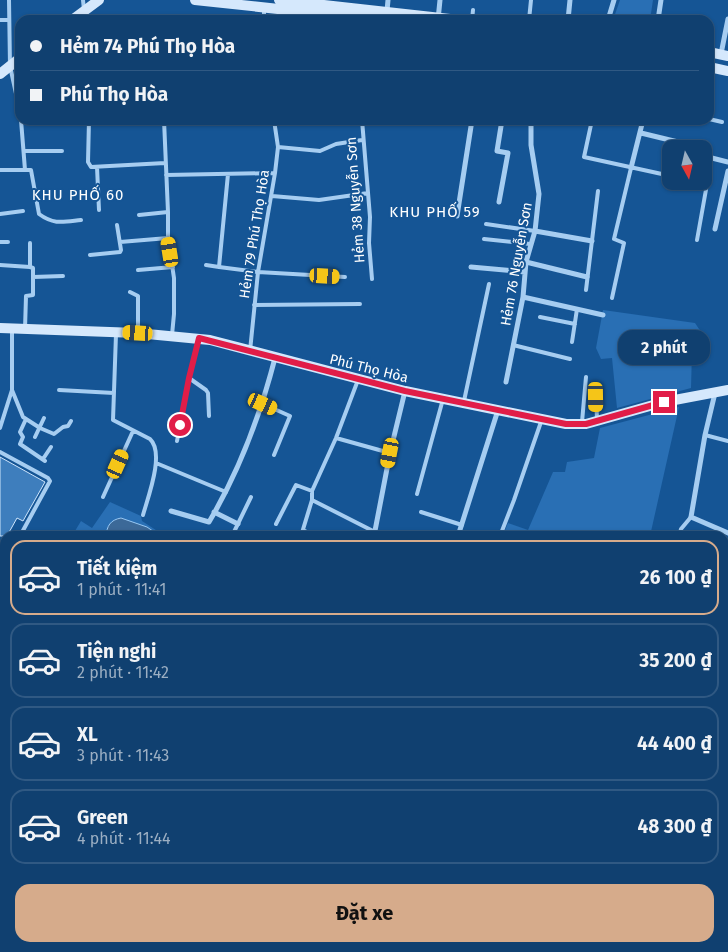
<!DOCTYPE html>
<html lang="vi">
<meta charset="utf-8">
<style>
:root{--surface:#104070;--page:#1e4b78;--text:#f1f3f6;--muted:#9cafc3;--line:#305983;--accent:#d6ab8b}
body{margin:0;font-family:"Fira Sans",sans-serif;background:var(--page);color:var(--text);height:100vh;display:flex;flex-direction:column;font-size:19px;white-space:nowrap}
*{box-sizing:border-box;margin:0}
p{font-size:16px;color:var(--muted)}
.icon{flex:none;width:28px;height:28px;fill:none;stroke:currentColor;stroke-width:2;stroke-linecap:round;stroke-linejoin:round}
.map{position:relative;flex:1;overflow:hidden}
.drawer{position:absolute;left:0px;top:531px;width:729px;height:421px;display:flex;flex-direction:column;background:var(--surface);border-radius:15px 15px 0 0;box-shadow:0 1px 4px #0004,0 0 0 1px var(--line)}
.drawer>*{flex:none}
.hud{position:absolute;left:15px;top:15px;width:699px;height:110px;border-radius:15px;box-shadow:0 1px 4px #0004,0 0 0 1px var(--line);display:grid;align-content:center;height:110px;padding:0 15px;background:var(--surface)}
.needle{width:32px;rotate:172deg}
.buttons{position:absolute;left:662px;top:140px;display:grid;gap:10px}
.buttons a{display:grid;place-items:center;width:50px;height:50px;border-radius:10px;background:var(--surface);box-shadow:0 1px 4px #0004,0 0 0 1px var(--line);font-size:25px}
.end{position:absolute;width:22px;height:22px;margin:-11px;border:6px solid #e11d48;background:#fff;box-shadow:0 0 0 2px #fff}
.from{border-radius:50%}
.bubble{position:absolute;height:35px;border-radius:15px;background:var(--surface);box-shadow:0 1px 4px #0004,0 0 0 1px var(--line);font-size:16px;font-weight:700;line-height:35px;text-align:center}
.car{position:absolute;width:15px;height:30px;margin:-15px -8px;border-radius:6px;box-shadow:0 0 4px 1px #0007;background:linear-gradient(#f5c518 24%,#345 0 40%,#f5c518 0 76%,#345 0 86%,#f5c518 0)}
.hud b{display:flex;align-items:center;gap:18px;height:48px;font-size:19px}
.hud b+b{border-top:1px solid var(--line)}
.hud i{width:12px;height:12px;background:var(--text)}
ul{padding:9px 0 0;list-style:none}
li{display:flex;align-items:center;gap:15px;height:75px;margin:0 10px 8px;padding:0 5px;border:2px solid var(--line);border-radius:15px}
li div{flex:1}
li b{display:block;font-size:19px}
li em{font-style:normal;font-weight:700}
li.active{border-color:var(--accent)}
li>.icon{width:45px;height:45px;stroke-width:1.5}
.cta{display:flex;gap:10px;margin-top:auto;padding:10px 15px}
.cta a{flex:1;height:58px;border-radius:15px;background:var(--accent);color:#111;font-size:20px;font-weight:700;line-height:58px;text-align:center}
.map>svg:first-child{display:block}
.green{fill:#296fb4}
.water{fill:#3c6998;stroke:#98c8f4}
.building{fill:#3e7ebd;stroke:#cee5fc}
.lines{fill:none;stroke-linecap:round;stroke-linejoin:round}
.lane{stroke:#a6cdf1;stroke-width:4}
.street{stroke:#a6cdf1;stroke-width:5}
.secondary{stroke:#d5e8fc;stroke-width:10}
.route{stroke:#e11d48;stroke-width:6}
.labels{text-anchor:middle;stroke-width:4;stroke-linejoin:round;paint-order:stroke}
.street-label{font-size:14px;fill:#fff;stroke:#155595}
.neighbourhood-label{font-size:15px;letter-spacing:1px;fill:#fff;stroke:#155595}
</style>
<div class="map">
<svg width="728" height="952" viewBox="0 0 728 952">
<rect width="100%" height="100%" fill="#155595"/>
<path class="green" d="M620,0h33l-3,20h-37z
M603,310l92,13 6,9 -4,17 -5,3 -1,36 -74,20 -5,-50 -11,1 -5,-11z
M679,407l-29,129h-143l-4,-1 5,-12 20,7 25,-58h12l2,-10 27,-4 6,-30z
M110,502l31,14 1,5 23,15h-93l9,-15 11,7z
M0,570h5v77h-5z
M0,664h5v148l-5,6z"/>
<path class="water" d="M121,518l26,9 13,9h-54c1,-10 4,-16 15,-18z"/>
<path class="building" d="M0,457l45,25 -22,39 -6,-3 -10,18h-7z"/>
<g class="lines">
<path class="lane" d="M9,0l1,66 10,46
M83,0l1,10
M264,8v12
M0,20h9
M472,20l1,-10
M529,20l2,-20
M709,119l13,3
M89,120l-1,42 3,5 74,-4
M164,120l4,92v26l6,40v36l-2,21
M362,120l8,97 -1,26 3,36
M592,120l-8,37 87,19
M278,147l42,4 16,-7 26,-4
M24,151h38
M97,167l2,43
M0,170h25l-4,-50
M25,170h6l8,44c15,11 24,8 42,6
M228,174l-9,93 39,5 87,5
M166,175l109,-2
M695,181l12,3 -10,56
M272,196l47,4 49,-7
M0,214l23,-3
M139,215l29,-3
M486,224l49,7
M484,239l46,5
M0,242h8
M120,242l48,-4
M90,255l30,-3 1,-2 -4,-25
M0,265l30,2v-24
M206,265l13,2
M138,270l35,-3
M33,277l30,-1
M586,290l12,-99
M130,292l8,4v35
M612,298l12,-55 -10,-4 17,-71
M254,305l106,-1
M540,317l35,7
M25,329l1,-33 7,-1v-27l-3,-1
M12,330v60l11,27 17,11 14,6 9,-7 5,-1 3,-5
M116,334l-3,86 37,19c15,14 -2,58 -7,76
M198,341l-9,37 17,12 2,3 1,23
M572,342l5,-33
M513,345l57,14
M250,351l8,-79 17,-99 3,-26 -4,-27
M59,390l55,3
M596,397l1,22
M464,401l25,-117
M263,404l27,12 -16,39
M26,419l-6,13 3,5 -3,7 25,17
M582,422l4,-45
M0,428l12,-38
M705,435l23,6
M35,437l9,-19
M336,438l54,15
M177,441l12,-63
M0,452l48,26 2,3 -30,55
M43,459l8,-12
M156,463l70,29
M417,494l26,-95
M103,497l30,-66
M312,500l63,32
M421,512l41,13
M276,524l20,-39 16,6
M303,530l11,6
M232,536l19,-39
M301,536l11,-36v-9l24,-53 22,-58
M500,536l14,-36 28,-81
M679,536l2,-7 10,-12
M0,564l5,-2
M0,658h5
M724,740l4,1
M724,857h4
M724,893h4
M726,922l2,15
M13,948v4
M574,948l24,3
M528,952l2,-4"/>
<path class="street" d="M387,11l1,-11
M438,20l2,-20
M568,20l2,-20
M608,20l6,-20
M658,20l3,-20
M721,54l7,-35
M641,133l37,9 1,7
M704,156l24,6
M631,168l12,-48
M499,202l9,-49 -11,-2 5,-31
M457,216l15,-96
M715,229l13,-58
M535,231l57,10
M526,262l61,15
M471,267l54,5
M523,297l80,18
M506,382l17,-85 3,-35 9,-31 4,-37 -8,-49v-25
M715,393l-10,42 -14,82 37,16
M171,511l38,11c31,-52 51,-106 66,-164
M214,512l24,12
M374,536l16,-83 15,-62
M458,536l40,-126
M724,591l4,-14
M724,655l4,1
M724,787h4
M92,952l1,-4
M190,952l1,-4
M271,952l2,-4
M396,952l3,-4"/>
<path class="secondary" d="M195,0l185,20
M279,0l180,20
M72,20l27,-20
M709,52l19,4
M709,67l19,4
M0,74l20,-16
M0,328l137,5 73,7 195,51 161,33h20l78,-22 64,-12
M0,884l5,1
M226,948l15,4"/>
</g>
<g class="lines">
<path class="route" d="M180,425l9,-47 10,-40 206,53 161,33h20l78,-22"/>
</g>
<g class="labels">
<g class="street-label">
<text transform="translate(355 200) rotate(-94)" y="5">Hẻm 38 Nguyễn Sơn</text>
<text transform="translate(254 234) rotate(-81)" y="5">Hẻm 79 Phú Thọ Hòa</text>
<text transform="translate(516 264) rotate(-80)" y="5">Hẻm 76 Nguyễn Sơn</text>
<text transform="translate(369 368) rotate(14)" y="5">Phú Thọ Hòa</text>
</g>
<g class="neighbourhood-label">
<text x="78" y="200">KHU PHỐ 60</text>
<text x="435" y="217">KHU PHỐ 59</text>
</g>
</g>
</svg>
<div class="buttons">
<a><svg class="needle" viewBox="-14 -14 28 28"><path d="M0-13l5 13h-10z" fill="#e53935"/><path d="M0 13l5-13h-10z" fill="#9cafc3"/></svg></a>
</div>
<i class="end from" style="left:180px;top:425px"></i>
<i class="end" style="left:664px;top:402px"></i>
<div class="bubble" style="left:618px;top:330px;width:92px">2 phút</div>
<i class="car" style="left:170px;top:252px;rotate:351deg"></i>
<i class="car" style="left:325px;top:276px;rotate:93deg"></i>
<i class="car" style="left:138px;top:333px;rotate:273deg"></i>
<i class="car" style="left:596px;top:397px;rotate:179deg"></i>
<i class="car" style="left:263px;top:404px;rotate:114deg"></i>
<i class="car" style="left:390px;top:453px;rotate:191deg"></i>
<i class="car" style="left:118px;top:464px;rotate:24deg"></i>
<div class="hud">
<b><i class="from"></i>Hẻm 74 Phú Thọ Hòa</b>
<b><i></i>Phú Thọ Hòa</b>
</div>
<section class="drawer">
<ul>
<li class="active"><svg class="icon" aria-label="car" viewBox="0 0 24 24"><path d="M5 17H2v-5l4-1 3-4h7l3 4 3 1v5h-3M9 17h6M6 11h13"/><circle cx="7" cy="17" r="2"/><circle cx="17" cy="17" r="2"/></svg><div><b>Tiết kiệm</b><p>1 phút · 11:41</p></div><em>26 100 ₫</em></li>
<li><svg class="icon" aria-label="car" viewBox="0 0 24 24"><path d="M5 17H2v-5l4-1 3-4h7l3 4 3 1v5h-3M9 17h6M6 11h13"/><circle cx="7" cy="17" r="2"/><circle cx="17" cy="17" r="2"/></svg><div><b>Tiện nghi</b><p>2 phút · 11:42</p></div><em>35 200 ₫</em></li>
<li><svg class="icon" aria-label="car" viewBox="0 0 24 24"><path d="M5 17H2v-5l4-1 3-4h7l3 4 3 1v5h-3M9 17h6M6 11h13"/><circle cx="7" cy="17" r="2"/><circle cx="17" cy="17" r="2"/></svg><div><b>XL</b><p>3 phút · 11:43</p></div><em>44 400 ₫</em></li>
<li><svg class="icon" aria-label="car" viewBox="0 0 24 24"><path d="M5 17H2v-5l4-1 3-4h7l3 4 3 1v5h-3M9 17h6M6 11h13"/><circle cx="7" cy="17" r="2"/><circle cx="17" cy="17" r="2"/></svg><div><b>Green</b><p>4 phút · 11:44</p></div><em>48 300 ₫</em></li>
</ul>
<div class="cta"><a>Đặt xe</a></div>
</section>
</div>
